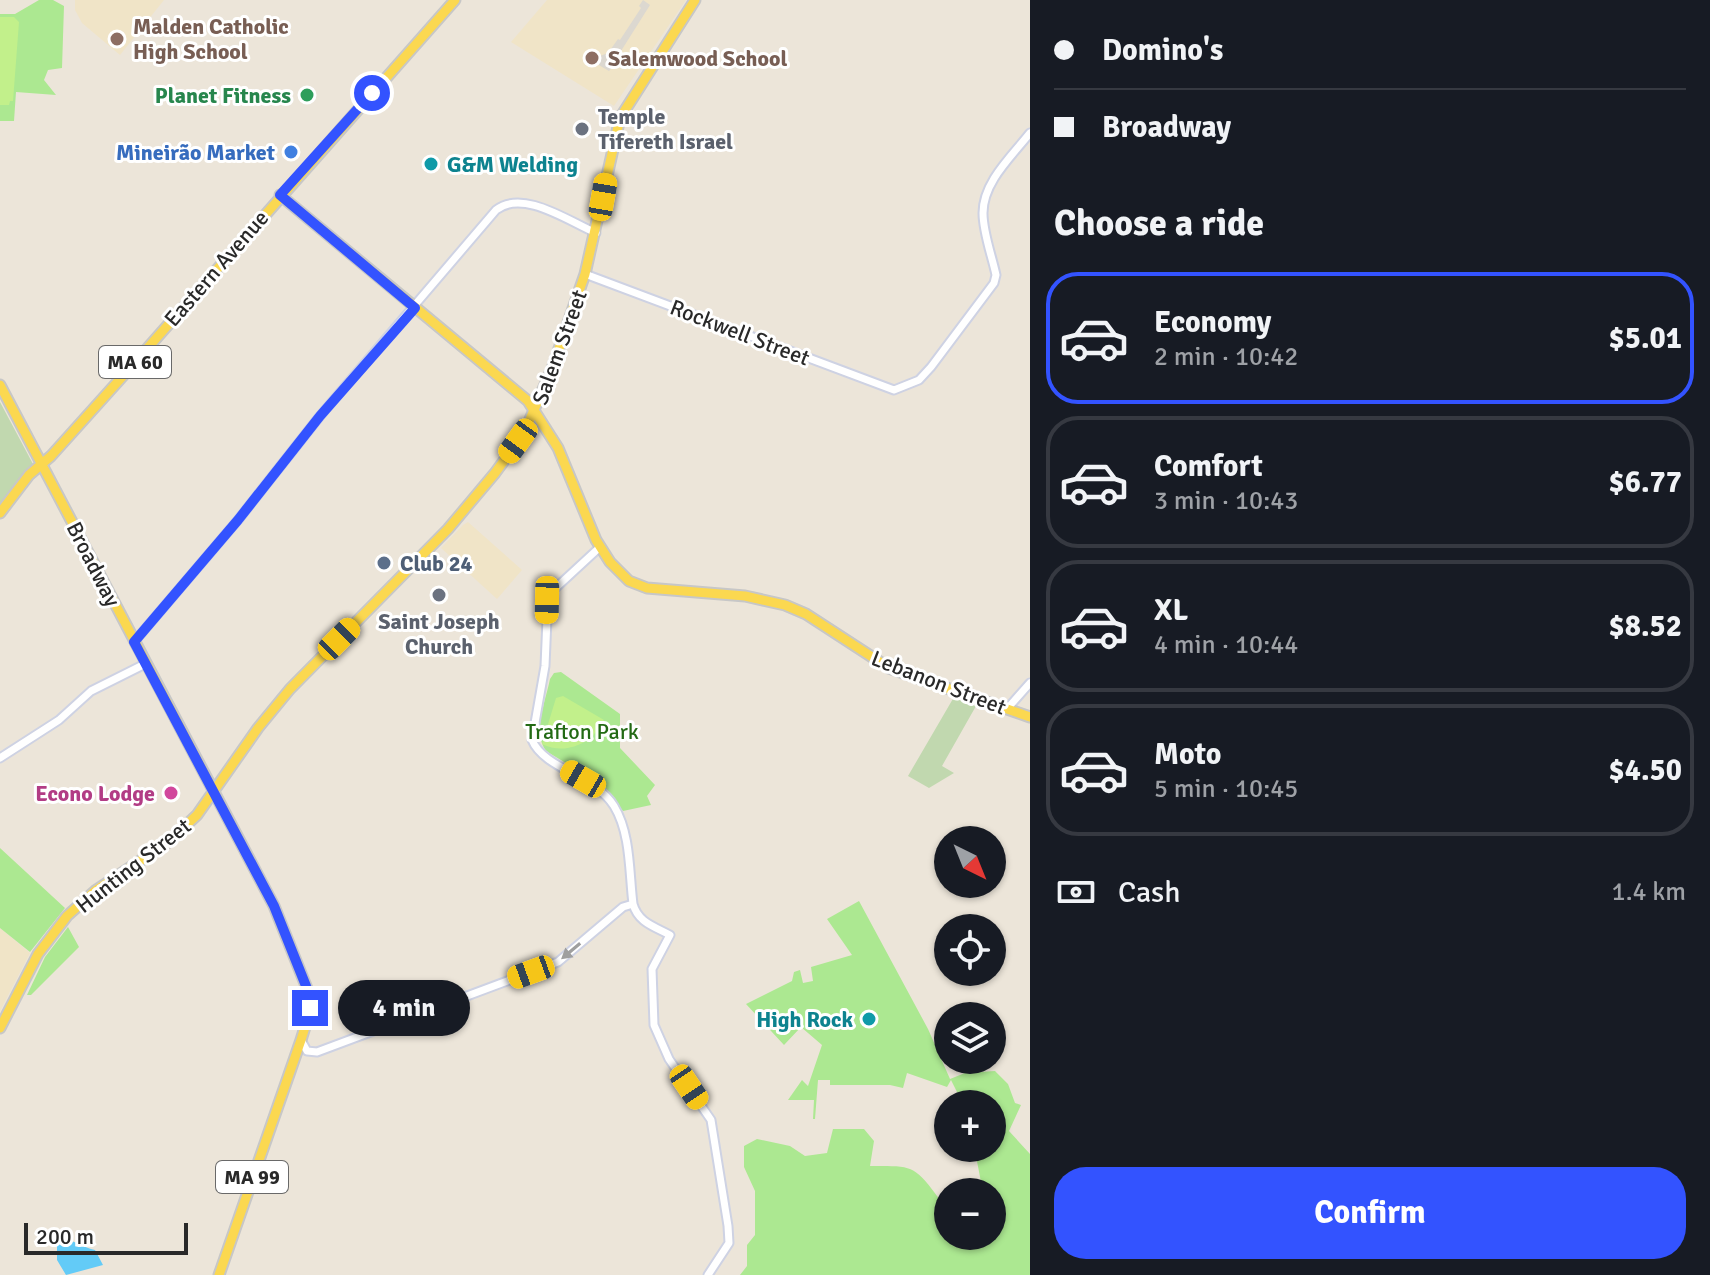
<!DOCTYPE html>
<meta charset="utf-8">
<style>
:root{--surface:#171b24;--page:#20242c;--text:#f1f3f6;--muted:#9ea1a6;--line:#363941;--accent:#3353ff}
body{margin:0;font-family:Signika,sans-serif;background:var(--page);color:var(--text);height:100vh;display:flex;flex-direction:column;font-size:30px;white-space:nowrap}
*{box-sizing:border-box;margin:0}
p{font-size:26px;color:var(--muted)}
.icon{flex:none;width:44px;height:44px;fill:none;stroke:currentColor;stroke-width:2;stroke-linecap:round;stroke-linejoin:round}
.map{position:relative;flex:1;overflow:hidden}
.drawer{display:flex;flex-direction:column;background:var(--surface);width:680px}
.drawer>*{flex:none}
.hud{display:grid;align-content:center;height:176px;padding:0 24px;background:var(--surface)}
.needle{width:52px;rotate:137deg}
.buttons{position:absolute;left:934px;top:826px;display:grid;gap:16px}
.buttons a{display:grid;place-items:center;width:72px;height:72px;border-radius:50%;background:var(--surface);box-shadow:0 2px 6px #0004;font-size:40px}
.scale{position:absolute;left:24px;bottom:20px;width:164px;box-sizing:border-box;padding-left:8px;border:4px solid #292929;border-top:0;font-size:22px;line-height:28px;white-space:nowrap;color:#292929;-webkit-text-stroke:6px #fff;paint-order:stroke}
.end{position:absolute;width:36px;height:36px;margin:-18px;border:10px solid #3353ff;background:#fff;box-shadow:0 0 0 4px #fff}
.from{border-radius:50%}
.bubble{position:absolute;height:56px;border-radius:28px;background:var(--surface);box-shadow:0 2px 6px #0004;font-size:26px;font-weight:700;line-height:56px;text-align:center}
.car{position:absolute;width:24px;height:48px;margin:-24px -12px;border-radius:10px;box-shadow:0 0 6px 2px #0007;background:linear-gradient(#f5c518 24%,#345 0 40%,#f5c518 0 76%,#345 0 86%,#f5c518 0)}
.hud b{display:flex;align-items:center;gap:28px;height:76px;font-size:30px}
.hud b+b{border-top:2px solid var(--line)}
.hud i{width:20px;height:20px;background:var(--text)}
ul{padding:0;list-style:none}
li{display:flex;align-items:center;gap:24px;height:132px;margin:0 16px 12px;padding:0 8px;border:4px solid var(--line);border-radius:32px}
li div{flex:1}
li b{display:block;font-size:30px}
li em{font-style:normal;font-weight:700}
li.on{border-color:var(--accent)}
li>.icon{width:72px;height:72px;stroke-width:1.5}
h2{padding:0 24px;font-size:36px;line-height:96px}
.pay{display:flex;align-items:center;gap:20px;height:88px;padding:0 24px;font-size:30px}
.pay p{margin-inline-start:auto}
.action{display:flex;gap:16px;margin-top:auto;padding:16px 24px}
.action a{flex:1;height:92px;border-radius:32px;background:var(--accent);color:#fff;font-size:32px;font-weight:700;line-height:92px;text-align:center}
main{display:flex;flex:1;min-height:0}
.map>svg:first-child{display:block}
.education{fill:#f0e4c7}
.green{fill:#ace891}
.cemetery{fill:#c1d8af}
.pitch{fill:#c2f08b}
.plaza{fill:#dcd8d0}
.water{fill:#63cbf7}
.lines{fill:none;stroke-linecap:round;stroke-linejoin:round}
.minor-casing{stroke:#ced2e3;stroke-width:11}
.major-casing{stroke:#c7c7c7;stroke-width:13}
.minor{stroke:#fff;stroke-width:7}
.major{stroke:#fbd850;stroke-width:9}
.oneway{fill:#9f9f9f}
.route{stroke:#3353ff;stroke-width:10}
.education-dot{fill:#8d6e63;stroke:#fff;stroke-width:3}
.leisure-dot{fill:#2e9e5b;stroke:#fff;stroke-width:3}
.worship-dot{fill:#6b7280;stroke:#fff;stroke-width:3}
.shop-dot{fill:#3f7fe0;stroke:#fff;stroke-width:3}
.culture-dot{fill:#0f9aa8;stroke:#fff;stroke-width:3}
.service-dot{fill:#5c6f8a;stroke:#fff;stroke-width:3}
.hotel-dot{fill:#d1479c;stroke:#fff;stroke-width:3}
.labels{text-anchor:middle;stroke-width:6;stroke-linejoin:round;paint-order:stroke}
.shield{fill:#fff;stroke:#696969;stroke-width:2}
.shield-label{font-size:20px;font-weight:bold;fill:#292929}
.education-label{font-size:22px;font-weight:bold;fill:#785e54;stroke:#fff;text-anchor:start}
.leisure-label{font-size:22px;font-weight:bold;fill:#27864d;stroke:#fff;text-anchor:end}
.worship-label{font-size:22px;font-weight:bold;fill:#5b616d;stroke:#fff;text-anchor:start}
.shop-label{font-size:22px;font-weight:bold;fill:#366cbe;stroke:#fff;text-anchor:end}
.culture-label{font-size:22px;font-weight:bold;fill:#0d838f;stroke:#fff;text-anchor:start}
.street-label{font-size:22px;fill:#292929;stroke:#fff}
.service-label{font-size:22px;font-weight:bold;fill:#4e5e75;stroke:#fff;text-anchor:start}
.park-label{font-size:22px;fill:#236a14;stroke:#fff}
.hotel-label{font-size:22px;font-weight:bold;fill:#b23c85;stroke:#fff;text-anchor:end}
</style>
<main>
<div class="map">
<svg width="1030" height="1275" viewBox="0 0 1030 1275">
<rect width="100%" height="100%" fill="#ece5d9"/>
<path class="education" d="M75,0h89l-44,55 -38,-32 -7,-13z
M547,0h139l-72,106 -103,-64z
M468,522l54,48 -25,29 -56,-51 22,-23z
M0,928l30,25 -30,58z"/>
<path class="green" d="M39,0h14l11,6 -2,62 -14,2 -4,10 12,15 -40,-3 -2,29h-14v-107h15z
M561,672l59,42v34l35,37 -8,11 4,9 -28,6 -21,-26 -56,-34c-14,-19 0,-51 4,-72l4,-6z
M0,848l65,60 -35,44 -30,-24z
M859,901l69,128 22,50 15,-6 30,-2 13,13 7,19 6,2 -12,26 21,23v121h-290l7,-9v-21l8,-10v-44l-11,-24v-21l13,-7 33,7 15,10 22,-3 6,-24h31l10,12 -4,25c42,0 44,-2 70,34l8,1v35h44v-44h-20l9,-10 -6,-31 -6,6 -2,-3 1,-6h24v-44h-29l-12,-24 -4,7 -40,-14 -4,15 -13,-3h-60v-5h-12l-3,39h-2l1,-19h-26l14,-20 6,6 14,-41 -21,-18 -17,18 -38,-41 46,-23 2,-9 6,-2 3,13 10,-2 -2,-14 41,-12 -25,-36z
M68,927l11,20 -48,48h-4l18,-38z"/>
<path class="cemetery" d="M0,402l33,62 -33,43z
M954,697l22,9 -34,60 12,7 -25,15 -21,-12z"/>
<path class="pitch" d="M0,17h14l5,5 -6,79h-3l-1,4h-9z
M563,696l41,24c-11,23 -38,36 -62,24l14,-46z"/>
<path class="plaza" d="M643,0l7,5 -29,46 -2,10 5,3 -3,3 -6,-3 -6,7 -12,-7 3,-8 8,-3 10,-14 2,1 21,-32 -2,-2z"/>
<path class="water" d="M61,1239c10,-1 23,9 34,11l8,15 -37,10 -9,-15v-18z"/>
<g class="lines">
<defs>
<path id="minor" d="M585,274l309,116 25,-10 12,-13 63,-84 2,-8c-4,-19 -13,-42 -13,-62 0,-31 29,-57 47,-80
M600,547l-52,48 -3,71 -13,74c12,29 64,36 82,66 17,28 15,66 19,98 5,18 20,22 37,31l-18,34 2,56 15,34 42,61 17,106 1,17 -21,32
M134,642l104,-122 82,-104 176,-206c27,-21 72,11 100,23
M1007,709l23,-26
M0,758l59,-38 32,-29 54,-27
M301,1040l6,11 10,1 241,-90 65,-55 10,-3"/>
<path id="major" d="M280,195l248,206 30,47 38,92 14,22 19,19 18,7 98,8 40,9 21,9 83,54 141,49
M0,385l274,521 36,90v15l-9,29 -82,235
M0,513l29,-38 22,-19 71,-79 333,-377
M0,1028l38,-74 29,-38 28,-25 72,-48 30,-28 61,-87 32,-39 158,-160 47,-56 29,-40 29,-67 32,-92 35,-156 75,-118"/>
</defs>
<use href="#minor" class="minor-casing"/>
<use href="#major" class="major-casing"/>
<use href="#minor" class="minor"/>
<use href="#major" class="major"/>
</g>
<defs><path id="oneway-solid" d="M-6-.8H1V-3.2L6.5 0L1 3.2V.8H-6Z" transform="scale(2)"/></defs>
<use class="oneway" href="#oneway-solid" transform="translate(571 951) rotate(140)"/>
<g class="lines">
<path class="route" d="M310,1008l-2,-17 -34,-85 -140,-264 104,-122 82,-104 95,-108 -135,-113 92,-102"/>
</g>
<g class="education-dot">
<circle cx="117" cy="39" r="8"/>
<circle cx="592" cy="58" r="8"/>
</g>
<circle class="leisure-dot" cx="307" cy="95" r="8"/>
<g class="worship-dot">
<circle cx="582" cy="129" r="8"/>
<circle cx="439" cy="595" r="8"/>
</g>
<circle class="shop-dot" cx="291" cy="152" r="8"/>
<g class="culture-dot">
<circle cx="431" cy="164" r="8"/>
<circle cx="869" cy="1019" r="8"/>
</g>
<circle class="service-dot" cx="384" cy="563" r="8"/>
<circle class="hotel-dot" cx="171" cy="793" r="8"/>
<g class="labels">
<g class="shield">
<rect x="99" y="346" width="72" height="32" rx="6"/>
<rect x="216" y="1161" width="72" height="32" rx="6"/>
</g>
<g class="shield-label">
<text x="135" y="369">MA 60</text>
<text x="252" y="1184">MA 99</text>
</g>
<g class="education-label">
<text x="133" y="34">Malden Catholic<tspan x="133" dy="25">High School</tspan></text>
<text x="608" y="66">Salemwood School</text>
</g>
<g class="leisure-label">
<text x="291" y="103">Planet Fitness</text>
</g>
<g class="worship-label">
<text x="598" y="124">Temple<tspan x="598" dy="25">Tifereth Israel</tspan></text>
<text x="439" y="629" text-anchor="middle">Saint Joseph<tspan x="439" dy="25">Church</tspan></text>
</g>
<g class="shop-label">
<text x="275" y="160">Mineirão Market</text>
</g>
<g class="culture-label">
<text x="447" y="172">G&amp;M Welding</text>
<text x="853" y="1027" text-anchor="end">High Rock</text>
</g>
<g class="street-label">
<text transform="translate(216 268) rotate(-49)" y="8">Eastern Avenue</text>
<text transform="translate(740 332) rotate(21)" y="8">Rockwell Street</text>
<text transform="translate(559 347) rotate(-70)" y="8">Salem Street</text>
<text transform="translate(94 564) rotate(63)" y="8">Broadway</text>
<text transform="translate(939 682) rotate(21)" y="8">Lebanon Street</text>
<text transform="translate(133 865) rotate(-38)" y="8">Hunting Street</text>
</g>
<g class="service-label">
<text x="400" y="571">Club 24</text>
</g>
<g class="park-label">
<text x="582" y="739">Trafton Park</text>
</g>
<g class="hotel-label">
<text x="155" y="801">Econo Lodge</text>
</g>
</g>
</svg>
<div class="buttons">
<a><svg class="needle" viewBox="-14 -14 28 28"><path d="M0-13l5 13h-10z" fill="#e53935"/><path d="M0 13l5-13h-10z" fill="#9ea1a6"/></svg></a>
<a><svg class="icon" aria-label="locate" viewBox="0 0 24 24"><circle cx="12" cy="12" r="6"/><path d="M12 2v4M12 18v4M2 12h4M18 12h4"/></svg></a>
<a><svg class="icon" aria-label="layers" viewBox="0 0 24 24"><path d="M12 4l9 5-9 5-9-5zM3 14l9 5 9-5"/></svg></a>
<a>+</a>
<a>−</a>
</div>
<div class="scale">200 m</div>
<i class="end from" style="left:372px;top:93px"></i>
<i class="end" style="left:310px;top:1008px"></i>
<div class="bubble" style="left:338px;top:980px;width:132px">4 min</div>
<i class="car" style="left:603px;top:197px;rotate:10deg"></i>
<i class="car" style="left:518px;top:441px;rotate:216deg"></i>
<i class="car" style="left:547px;top:600px;rotate:181deg"></i>
<i class="car" style="left:339px;top:639px;rotate:45deg"></i>
<i class="car" style="left:583px;top:779px;rotate:300deg"></i>
<i class="car" style="left:531px;top:972px;rotate:250deg"></i>
<i class="car" style="left:689px;top:1087px;rotate:146deg"></i>
</div>
<section class="drawer">
<div class="hud">
<b><i class="from"></i>Domino's</b>
<b><i></i>Broadway</b>
</div>
<h2>Choose a ride</h2>
<ul>
<li class="on"><svg class="icon" aria-label="car" viewBox="0 0 24 24"><path d="M5 17H2v-5l4-1 3-4h7l3 4 3 1v5h-3M9 17h6M6 11h13"/><circle cx="7" cy="17" r="2"/><circle cx="17" cy="17" r="2"/></svg><div><b>Economy</b><p>2 min · 10:42</p></div><em>$5.01</em></li>
<li><svg class="icon" aria-label="car" viewBox="0 0 24 24"><path d="M5 17H2v-5l4-1 3-4h7l3 4 3 1v5h-3M9 17h6M6 11h13"/><circle cx="7" cy="17" r="2"/><circle cx="17" cy="17" r="2"/></svg><div><b>Comfort</b><p>3 min · 10:43</p></div><em>$6.77</em></li>
<li><svg class="icon" aria-label="car" viewBox="0 0 24 24"><path d="M5 17H2v-5l4-1 3-4h7l3 4 3 1v5h-3M9 17h6M6 11h13"/><circle cx="7" cy="17" r="2"/><circle cx="17" cy="17" r="2"/></svg><div><b>XL</b><p>4 min · 10:44</p></div><em>$8.52</em></li>
<li><svg class="icon" aria-label="car" viewBox="0 0 24 24"><path d="M5 17H2v-5l4-1 3-4h7l3 4 3 1v5h-3M9 17h6M6 11h13"/><circle cx="7" cy="17" r="2"/><circle cx="17" cy="17" r="2"/></svg><div><b>Moto</b><p>5 min · 10:45</p></div><em>$4.50</em></li>
</ul>
<div class="pay"><svg class="icon" aria-label="cash" viewBox="0 0 24 24"><path d="M3 7h18v10H3z"/><circle cx="12" cy="12" r="2"/></svg>Cash<p>1.4 km</p></div>
<div class="action"><a>Confirm</a></div>
</section>
</main>
